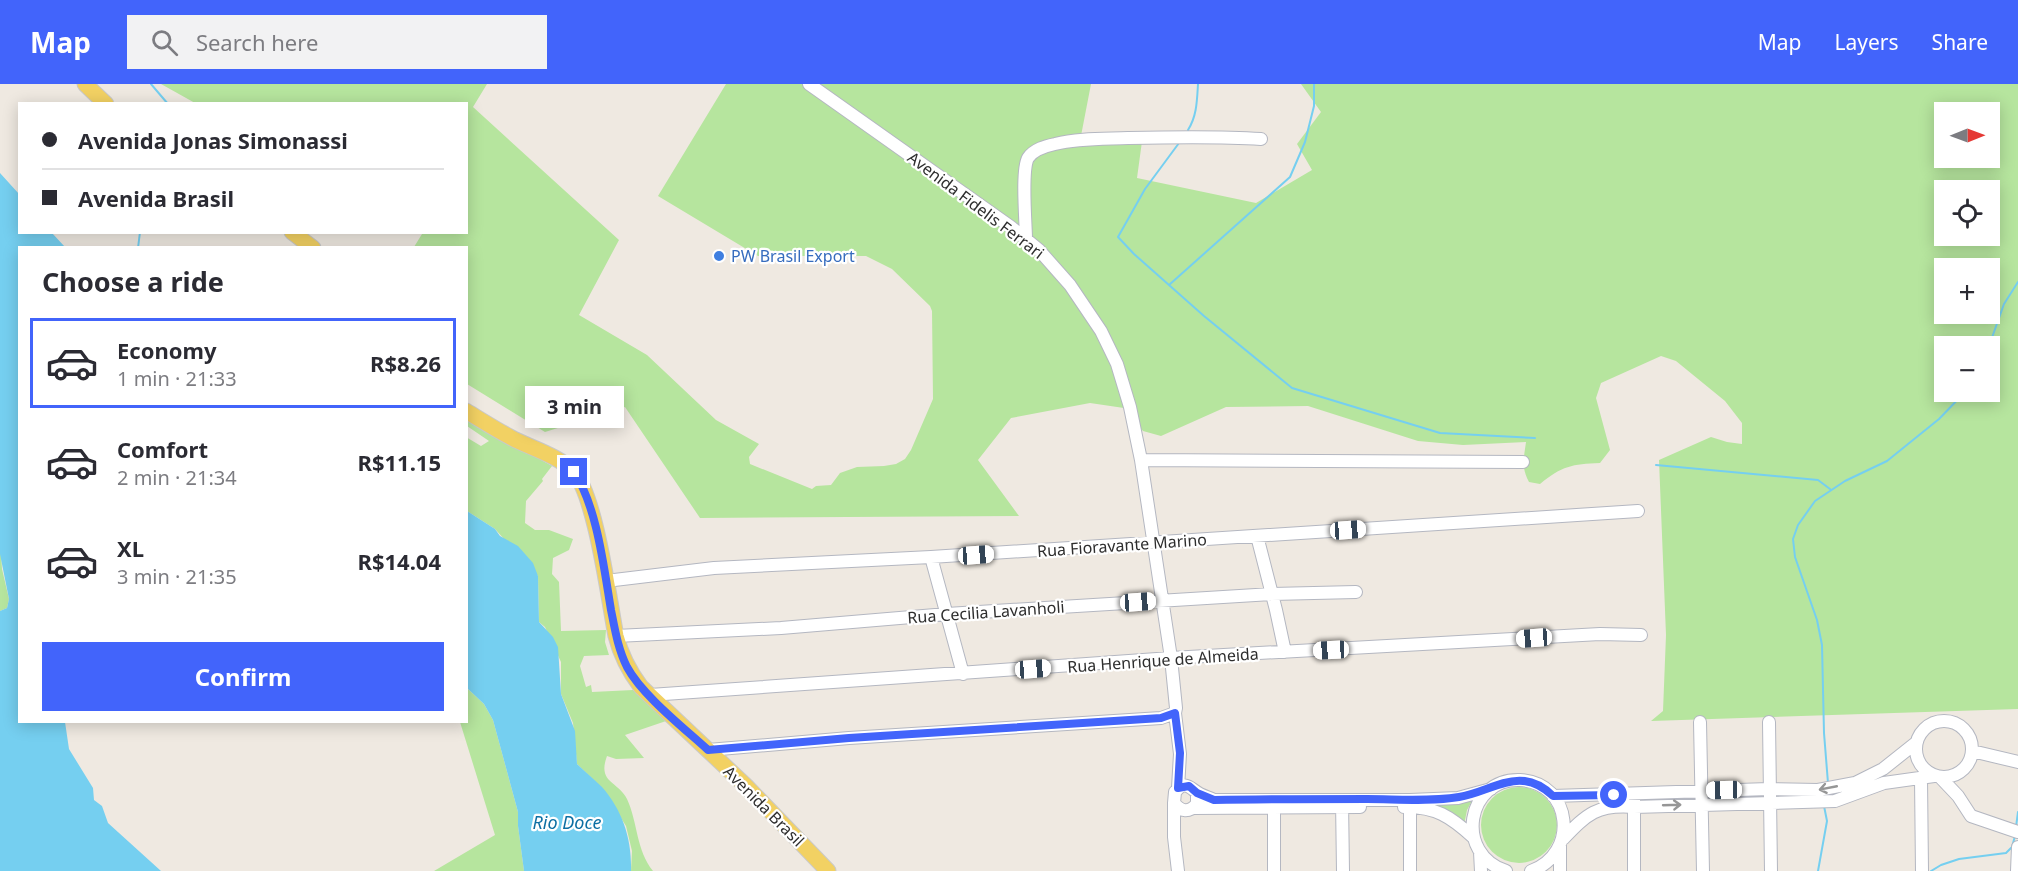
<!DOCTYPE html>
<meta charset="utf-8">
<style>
:root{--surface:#fff;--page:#f2f2f3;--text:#2b2b33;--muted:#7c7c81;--line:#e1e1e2;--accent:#4264fb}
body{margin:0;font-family:"Noto Sans",sans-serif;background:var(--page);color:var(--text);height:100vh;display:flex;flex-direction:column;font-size:22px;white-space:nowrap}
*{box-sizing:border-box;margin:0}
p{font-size:20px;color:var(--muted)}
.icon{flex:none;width:33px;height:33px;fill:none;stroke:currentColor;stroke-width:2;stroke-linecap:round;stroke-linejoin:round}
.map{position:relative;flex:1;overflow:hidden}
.side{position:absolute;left:18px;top:162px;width:450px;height:477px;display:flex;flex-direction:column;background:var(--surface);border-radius:0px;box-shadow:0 3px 15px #0003}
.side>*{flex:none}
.top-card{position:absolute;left:18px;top:18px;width:450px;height:132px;border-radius:0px;box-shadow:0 3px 15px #0003;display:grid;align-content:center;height:132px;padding:0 24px;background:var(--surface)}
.needle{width:39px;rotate:89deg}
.tools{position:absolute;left:1934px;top:18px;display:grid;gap:12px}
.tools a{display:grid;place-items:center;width:66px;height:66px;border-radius:0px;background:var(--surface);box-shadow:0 3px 15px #0003;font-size:30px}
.end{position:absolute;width:27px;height:27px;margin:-14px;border:8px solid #4264fb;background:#fff;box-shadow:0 0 0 3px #fff}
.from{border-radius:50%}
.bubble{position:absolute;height:42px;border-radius:0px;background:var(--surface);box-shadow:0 3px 15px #0003;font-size:20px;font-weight:700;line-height:42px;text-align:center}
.car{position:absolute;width:18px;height:36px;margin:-18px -9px;border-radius:8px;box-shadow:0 0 4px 2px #0007;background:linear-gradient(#fff 24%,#345 0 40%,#fff 0 76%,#345 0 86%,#fff 0)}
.top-card b{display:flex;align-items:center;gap:21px;height:57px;font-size:22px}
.top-card b+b{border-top:2px solid var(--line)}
.top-card i{width:15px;height:15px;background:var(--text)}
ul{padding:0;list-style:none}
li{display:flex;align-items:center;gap:18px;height:90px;margin:0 12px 9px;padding:0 12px;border:3px solid transparent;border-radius:0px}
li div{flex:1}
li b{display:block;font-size:22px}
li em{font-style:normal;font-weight:700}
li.active{border-color:var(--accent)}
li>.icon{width:54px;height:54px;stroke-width:1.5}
h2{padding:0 24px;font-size:27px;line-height:72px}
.action{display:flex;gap:12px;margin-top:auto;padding:12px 24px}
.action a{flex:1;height:69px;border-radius:0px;background:var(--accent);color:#fff;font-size:24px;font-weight:700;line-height:69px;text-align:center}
header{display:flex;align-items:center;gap:36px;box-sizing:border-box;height:84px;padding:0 30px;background:var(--accent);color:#fff}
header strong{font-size:28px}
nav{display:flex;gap:33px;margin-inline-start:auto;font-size:21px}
.search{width:420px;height:54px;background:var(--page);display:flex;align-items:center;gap:15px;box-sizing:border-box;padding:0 21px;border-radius:0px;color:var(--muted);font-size:22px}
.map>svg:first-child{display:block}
.green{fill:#b6e59e;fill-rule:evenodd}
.water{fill:#75cff0}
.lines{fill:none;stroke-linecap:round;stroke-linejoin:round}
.stream{stroke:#75cff0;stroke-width:2}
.minor-casing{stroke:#b4b7c1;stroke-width:14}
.major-casing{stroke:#c9c9c9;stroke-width:17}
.minor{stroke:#fff;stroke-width:12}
.major{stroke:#f2d163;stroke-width:15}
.oneway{stroke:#969696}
.route{stroke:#4264fb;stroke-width:8}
.shop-dot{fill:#3f7fe0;stroke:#fff;stroke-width:2}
.labels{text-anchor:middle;stroke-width:4.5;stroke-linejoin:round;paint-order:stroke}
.street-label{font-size:16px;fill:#2e2e2e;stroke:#fff}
.shop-label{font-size:16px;fill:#366cbe;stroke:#fff;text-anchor:start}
.water-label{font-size:18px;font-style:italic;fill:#0d6fa3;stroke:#fff}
</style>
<header>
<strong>Map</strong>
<div class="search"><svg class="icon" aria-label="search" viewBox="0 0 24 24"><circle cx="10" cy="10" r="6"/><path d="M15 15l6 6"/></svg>Search here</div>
<nav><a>Map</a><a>Layers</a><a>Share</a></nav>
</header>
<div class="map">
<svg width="2018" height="787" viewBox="0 0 2018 787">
<rect width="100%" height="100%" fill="#efe9e1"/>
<path class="green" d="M161,0h326l-14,23 146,133 -40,75 68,40 69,65 43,24 -10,13 1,7 62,25 4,-3 15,-1 9,-12 17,-6 27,-1 12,-2 9,-5 6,-9 22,-51 -1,-88 -2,-5 -38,-37 -26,-13h-108l-100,-60 68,-112h365l-11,57 63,-7 -6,44 119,25 56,-33 -15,-26 24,-32 -20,-28h717v625l-367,12 12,-10 3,-76 -7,-175 52,-23 16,5 15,2v-21l-17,-22 -49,-40 -15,-5 -60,27 -5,15 14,52 -10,13c-28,1 -38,3 -60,21l-11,-2c-8,-14 -5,-25 -3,-40l-63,3 -45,-4 -110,-35 -82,1 -65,29 -18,-5 -19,-23 -34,-5 -79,15 -33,42 41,56 -319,2 -75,-111 -80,25 -78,-48 -1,-136 -52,-1 8,-13 -3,-1 47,-1v-128l-271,-1zM1944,28h45v46h-45zM1944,106h45v46h-45zM1944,184h45v46h-45zM1944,262h45v46h-45z
M467,334l85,48 -10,13 1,2 -17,20 -1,22 10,7h14l24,9 -4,11 -16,8 -1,16 7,8 2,49 45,-1 -1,12 4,13 -25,1 -4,10 6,21 5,-2 1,7 41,-2 36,30 -44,15 19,23 -28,1 -9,-3c-10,27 11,25 20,43 11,24 9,51 26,72h-22l1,-20 -6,-25 -24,-38 -25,-24 -4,-41 -12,-29v-32l-16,-35 -6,-5 -1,-46 -43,-47 -28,-18 -1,-74 15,9 8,-5 -22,-15z
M0,454l2,31 7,30 -2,9 -7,3z
M467,604l17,16 9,16 25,92v14l6,45h-90l61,-36 -35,-113h6z
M1481 741a38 38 0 1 1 76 0a38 38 0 1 1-76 0Z
M1474,713l-7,13 -3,15 -14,-13 -26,-9z"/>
<path class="water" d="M0,89l19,21 1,38 32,1 13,14 -45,1v474h45l4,27 24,39 1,12 8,6 6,17 53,48h-161v-260l7,-3 2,-9 -9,-45z
M467,427l28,18 5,7 18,10 15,17 5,13 1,46 14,15 5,10 3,47 14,37 2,33c8,8 17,15 25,23 21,24 30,53 29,84h-107l-6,-45v-14l-25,-92 -9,-16 -17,-16z"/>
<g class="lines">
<path class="stream" d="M151,0l17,20
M1188,46c9,-14 9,-30 10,-46
M1179,59l-34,46 -27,48 16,17 70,62 88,72 148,45 95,5
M138,164l2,-16
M1169,201l121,-108 15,-35 9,-36v-22
M1989,262l15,-42 14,-22
M1656,381l162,15 12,9
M1828,699l-4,-50 -2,-88 -5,-25 -22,-63 -2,-18 5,-14 17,-24 30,-20 42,-20 52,-42 26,-27
M2016,743l2,-15
M1818,787l9,-50 -3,-15
M1931,787l10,-6 18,-6 47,-6 6,-6 3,-11"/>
<defs>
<path id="minor" d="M1026,156c0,-17 -5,-69 2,-82 6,-9 18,-12 27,-14 24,-6 49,-5 73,-6 45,-1 89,-2 133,1
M1141,376l382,2
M1257,452l19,74 9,42
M931,473l32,117
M606,497l108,-13 217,-11 707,-46
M616,552l165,-8 166,-14 325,-20 84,-2
M650,611l521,-37 429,-24 41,1
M1175,629l5,41 -2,34
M1916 665a28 28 0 1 1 56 0a28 28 0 1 1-56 0Z
M1700,638l3,149
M1769,638l2,149
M708,666l141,-12 312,-20 14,-5 1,-5 -5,-50 -30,-198 -11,-53 -13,-43 -16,-33 -31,-46 -31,-35 -28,-23 -202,-143
M1972,667l46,11
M1940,693l18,19 13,20 47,16
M1921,694l1,93
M1197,709v11c-8,9 -16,8 -23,-1l1,-11c11,-13 15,-3 25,2 4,2 10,4 14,6h196l48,-2 33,-9
M1553,712l216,-7 49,1 37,-7 28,-14 34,-27
M1342,716l1,71
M1634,716v71
M1410,717v70
M1174,719v34l4,34
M1274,719v68
M1404,723c31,-1 47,10 69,30
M1193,724l167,-1
M1563,755c24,-25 34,-35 71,-32l201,-6 49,-18 50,-7
M1560,762v25
M1480,768l1,19
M1506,787c-52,-17 -40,-93 14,-91 53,3 59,74 11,91
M2017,787l1,-24"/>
<path id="major" d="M85,0l21,20
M292,148l21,16
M466,327c15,9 29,18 44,26 20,11 48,18 64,35 22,25 35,129 42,164 5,20 13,35 25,51l105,99 82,85"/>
</defs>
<use href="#minor" class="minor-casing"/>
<use href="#major" class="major-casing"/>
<use href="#minor" class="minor"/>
<use href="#major" class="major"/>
</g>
<defs><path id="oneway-shaft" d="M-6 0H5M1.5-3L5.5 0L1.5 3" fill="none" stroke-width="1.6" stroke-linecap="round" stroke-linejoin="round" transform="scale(1.5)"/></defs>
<g class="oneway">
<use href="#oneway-shaft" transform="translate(1828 704) rotate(169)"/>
<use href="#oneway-shaft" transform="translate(1672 721) rotate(-2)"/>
</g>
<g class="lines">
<path class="route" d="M574,388c23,34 30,97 37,138 4,20 7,39 16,57 15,28 57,61 81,83l141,-12 312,-20 14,-5 5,40 -2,35 11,-2 8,7 17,7c51,-1 102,-1 153,-1 29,0 62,3 92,-2 35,-6 61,-33 94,-1l61,-1"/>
</g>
<circle class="shop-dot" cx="719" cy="172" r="6"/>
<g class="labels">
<g class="street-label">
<text transform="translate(976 121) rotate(37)" y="6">Avenida Fidelis Ferrari</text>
<text transform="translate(1122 461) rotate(-4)" y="6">Rua Fioravante Marino</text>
<text transform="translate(986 528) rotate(-4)" y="6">Rua Cecilia Lavanholi</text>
<text transform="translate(1163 576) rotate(-4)" y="6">Rua Henrique de Almeida</text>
<text transform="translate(764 722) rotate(45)" y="6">Avenida Brasil</text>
</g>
<g class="shop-label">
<text x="731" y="178">PW Brasil Export</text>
</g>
<g class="water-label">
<text x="567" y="745">Rio Doce</text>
</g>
</g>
</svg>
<div class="tools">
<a><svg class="needle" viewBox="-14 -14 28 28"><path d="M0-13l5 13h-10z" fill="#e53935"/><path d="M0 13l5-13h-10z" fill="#7c7c81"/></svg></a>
<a><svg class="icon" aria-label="locate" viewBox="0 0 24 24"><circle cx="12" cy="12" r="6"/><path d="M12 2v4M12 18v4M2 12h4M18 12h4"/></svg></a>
<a>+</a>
<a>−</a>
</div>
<i class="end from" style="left:1614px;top:711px"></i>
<i class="end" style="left:574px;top:388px"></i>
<div class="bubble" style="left:525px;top:302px;width:99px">3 min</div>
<i class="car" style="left:1348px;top:446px;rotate:86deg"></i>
<i class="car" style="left:976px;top:471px;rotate:86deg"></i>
<i class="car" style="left:1138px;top:518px;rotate:86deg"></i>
<i class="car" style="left:1534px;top:554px;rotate:266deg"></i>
<i class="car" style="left:1331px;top:566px;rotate:267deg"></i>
<i class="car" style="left:1033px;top:585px;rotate:86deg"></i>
<i class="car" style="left:1724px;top:706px;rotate:269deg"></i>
<div class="top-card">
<b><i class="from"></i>Avenida Jonas Simonassi</b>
<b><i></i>Avenida Brasil</b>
</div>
<section class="side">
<h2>Choose a ride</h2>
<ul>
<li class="active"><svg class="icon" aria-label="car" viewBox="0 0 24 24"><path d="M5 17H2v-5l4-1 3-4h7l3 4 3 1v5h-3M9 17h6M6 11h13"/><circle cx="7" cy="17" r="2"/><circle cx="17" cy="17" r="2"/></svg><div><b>Economy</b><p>1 min · 21:33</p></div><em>R$8.26</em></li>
<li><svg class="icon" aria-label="car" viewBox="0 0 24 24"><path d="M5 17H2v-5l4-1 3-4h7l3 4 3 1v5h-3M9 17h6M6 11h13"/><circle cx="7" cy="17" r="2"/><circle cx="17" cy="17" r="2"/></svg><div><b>Comfort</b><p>2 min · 21:34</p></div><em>R$11.15</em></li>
<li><svg class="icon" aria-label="car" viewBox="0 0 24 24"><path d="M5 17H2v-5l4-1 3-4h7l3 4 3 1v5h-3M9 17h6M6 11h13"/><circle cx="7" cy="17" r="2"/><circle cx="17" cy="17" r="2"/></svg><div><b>XL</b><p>3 min · 21:35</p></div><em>R$14.04</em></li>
</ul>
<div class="action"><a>Confirm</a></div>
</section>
</div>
